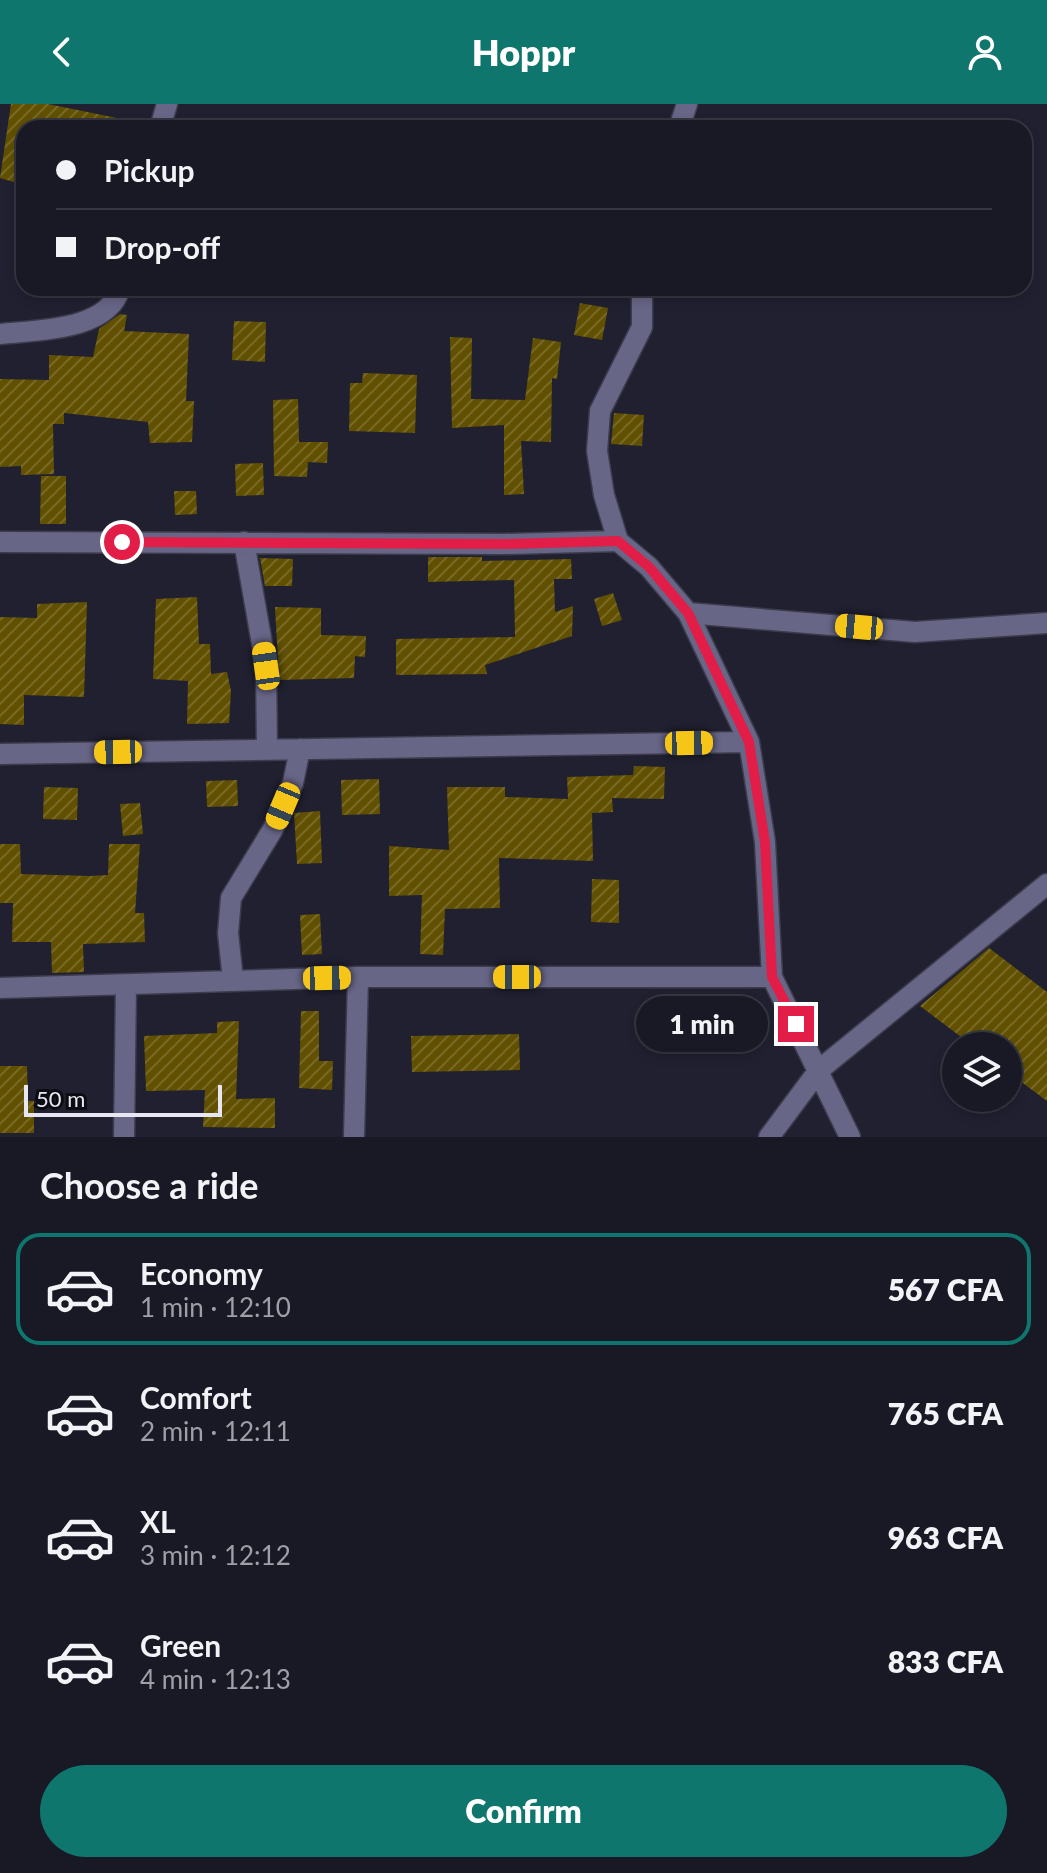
<!DOCTYPE html>
<meta charset="utf-8">
<style>
:root{--surface:#191825;--page:#22212d;--text:#f1f3f6;--muted:#9fa0a7;--line:#373742;--accent:#0f766e}
body{margin:0;font-family:Lato,sans-serif;background:var(--page);color:var(--text);height:100vh;display:flex;flex-direction:column;font-size:30px;white-space:nowrap}
*{box-sizing:border-box;margin:0}
p{font-size:26px;color:var(--muted)}
.icon{flex:none;width:44px;height:44px;fill:none;stroke:currentColor;stroke-width:2;stroke-linecap:round;stroke-linejoin:round}
.map{position:relative;height:1033px;overflow:hidden}
.details{display:flex;flex-direction:column;background:var(--surface);flex:1}
.details>*{flex:none}
.top-card{position:absolute;left:16px;top:16px;width:1016px;height:176px;border-radius:24px;box-shadow:0 4px 12px #0003,0 0 0 2px var(--line);display:grid;align-content:center;height:176px;padding:0 40px;background:var(--surface)}
.fabs{position:absolute;left:942px;top:928px;display:grid;gap:16px}
.fabs a{display:grid;place-items:center;width:80px;height:80px;border-radius:50%;background:var(--surface);box-shadow:0 4px 12px #0003,0 0 0 2px var(--line);font-size:40px}
.scale{position:absolute;left:24px;bottom:20px;width:198px;box-sizing:border-box;padding-left:8px;border:4px solid #e7e7f3;border-top:0;font-size:22px;line-height:28px;white-space:nowrap;color:#e7e7f3;-webkit-text-stroke:6px #0b0b12;paint-order:stroke}
.end{position:absolute;width:36px;height:36px;margin:-18px;border:10px solid #e11d48;background:#fff;box-shadow:0 0 0 4px #fff}
.from{border-radius:50%}
.bubble{position:absolute;height:56px;border-radius:28px;background:var(--surface);box-shadow:0 4px 12px #0003,0 0 0 2px var(--line);font-size:26px;font-weight:800;line-height:56px;text-align:center}
.car{position:absolute;width:24px;height:48px;margin:-24px -12px;border-radius:10px;box-shadow:0 0 6px 2px #0007;background:linear-gradient(#f5c518 24%,#345 0 40%,#f5c518 0 76%,#345 0 86%,#f5c518 0)}
.top-card b{display:flex;align-items:center;gap:28px;height:76px;font-size:30px}
.top-card b+b{border-top:2px solid var(--line)}
.top-card i{width:20px;height:20px;background:var(--text)}
ul{padding:0;list-style:none}
li{display:flex;align-items:center;gap:24px;height:112px;margin:0 16px 12px;padding:0 24px;border:4px solid transparent;border-radius:24px}
li div{flex:1}
li b{display:block;font-size:30px}
li em{font-style:normal;font-weight:800}
li.on{border-color:var(--accent)}
li>.icon{width:72px;height:72px;stroke-width:1.5}
h2{padding:0 40px;font-size:36px;line-height:96px}
.action{display:flex;gap:16px;margin-top:auto;padding:16px 40px}
.action a{flex:1;height:92px;border-radius:48px;background:var(--accent);color:#fff;font-size:32px;font-weight:800;line-height:92px;text-align:center}
header{display:flex;justify-content:space-between;align-items:center;height:104px;padding:0 40px;background:var(--accent);color:#fff;font-size:36px;font-weight:800}
.map>svg:first-child{display:block}
.building{fill:url(#building-hatch)}
.lines{fill:none;stroke-linecap:round;stroke-linejoin:round}
.minor-casing{stroke:#3d3c4c;stroke-width:23}
.minor{stroke:#686687;stroke-width:20}
.route{stroke:#e11d48;stroke-width:10}
</style>
<header><svg class="icon" aria-label="back" viewBox="0 0 24 24"><path d="M15 5l-7 7 7 7"/></svg>Hoppr<svg class="icon" aria-label="person" viewBox="0 0 24 24"><circle cx="12" cy="8" r="4"/><path d="M4 21q1-7 8-7t8 7"/></svg></header>
<div class="map">
<svg width="1047" height="1033" viewBox="0 0 1047 1033">
<defs>
<pattern id="building-hatch" width="6" height="6" patternUnits="userSpaceOnUse" patternTransform="scale(2)"><rect width="6" height="6" fill="#615000"/><path d="M-1 1l2-2M0 6l6-6M5 7l2-2" fill="none" stroke="#786926"/></pattern>
</defs>
<rect width="100%" height="100%" fill="#212031"/>
<path class="building" d="M11,0h37l69,14 -1,10h-92v57l-24,-7z
M580,199l28,5 -6,32 -28,-5z
M120,210l7,1 -3,16 65,3 -3,67h8l-2,41 -42,1 -2,-21 -84,-9v11h-11l1,50 -33,1v-9l-21,1v-88l49,1v-25l44,2 6,-28z
M234,217l32,1 -1,40 -33,-2z
M450,233l22,1 -1,61 54,1 8,-62 28,4 -4,37 -5,-1 -1,64 -30,-1 3,53 -20,1v-70l-52,3z
M363,269l54,2 -2,58 -66,-2 1,-48h12z
M298,295l1,43h29l-1,21 -19,-1 -1,15 -33,-1 -1,-76z
M614,309l30,2 -2,31 -31,-2z
M263,359l1,32 -28,1 -1,-32z
M41,372h25v48h-26z
M174,387h22l1,23 -22,1z
M428,453h54v4l89,-2 1,20h-18l1,33 18,-6 -1,30 -87,29 2,9 -91,1v-36l119,-2 -1,-57 -86,2z
M260,454l33,1 -1,27h-27z
M613,489l9,27 -20,6 -8,-27z
M197,493l2,47h11l1,30 16,-2 4,19 -2,32 -42,1 1,-43 -35,-2 3,-80z
M87,498l-3,95 -60,-2v30l-24,-1v-107l37,1v-14z
M275,503l46,1v27l45,1 -1,21 -10,-1 -1,22 -75,2z
M634,662l31,1 -1,32 -52,-1 1,14 -21,1 1,48 -94,-3 1,50 -55,1 -2,46 -23,-1 2,-59 -33,1v-50l60,4 -2,-63h58v10l63,2 -1,-22 66,-2z
M379,675l1,35 -38,1 -1,-35z
M237,676l1,26 -31,1 -1,-26z
M44,683l34,1 -1,32 -34,-1z
M140,699l3,31 -20,2 -3,-32z
M320,707l2,52 -25,1 -3,-51z
M0,740h20l1,30 69,2 18,-1 1,-31h31l-5,69h9l1,29 -62,2 1,28 -32,1 -1,-31h-39l1,-39h-13z
M592,775l27,1v43l-28,-1z
M320,810l2,40 -20,1 -2,-40z
M989,844l58,44v109l-39,-29v-26h-35l-53,-40z
M301,907h18v50h14l-1,29 -33,-2z
M239,917l-3,78 39,-1v30l-72,-1 2,-37 -59,1 -2,-55 73,-3v-11z
M519,930l1,36 -108,2 -1,-36z
M0,962h27l1,35h6v32h-34z"/>
<g class="lines">
<defs>
<path id="minor" d="M160,24l7,-24
M679,24l8,-24
M0,230c36,-4 109,-3 120,-46
M618,437l-14,-46 -7,-44 3,-40 42,-84v-39
M0,438l505,2 113,-3 31,26 39,46 61,129 16,100 7,135 78,160
M244,438l22,124 1,83
M688,509l227,19 132,-9
M0,650l749,-12
M233,876l-5,-47 3,-35 42,-69 20,-46 7,-34
M0,884l358,-11h414
M124,1033l2,-152
M354,1033l4,-160
M769,1033l50,-67 228,-186"/>
</defs>
<use href="#minor" class="minor-casing"/>
<use href="#minor" class="minor"/>
</g>
<g class="lines">
<path class="route" d="M122,438l383,2 113,-3 31,26 39,46 61,129 16,100 7,135 24,47"/>
</g>
</svg>
<div class="fabs">
<a><svg class="icon" aria-label="layers" viewBox="0 0 24 24"><path d="M12 4l9 5-9 5-9-5zM3 14l9 5 9-5"/></svg></a>
</div>
<div class="scale">50 m</div>
<i class="end from" style="left:122px;top:438px"></i>
<i class="end" style="left:796px;top:920px"></i>
<div class="bubble" style="left:636px;top:892px;width:132px">1 min</div>
<i class="car" style="left:859px;top:523px;rotate:275deg"></i>
<i class="car" style="left:266px;top:562px;rotate:352deg"></i>
<i class="car" style="left:689px;top:639px;rotate:89deg"></i>
<i class="car" style="left:118px;top:648px;rotate:269deg"></i>
<i class="car" style="left:283px;top:702px;rotate:203deg"></i>
<i class="car" style="left:517px;top:873px;rotate:270deg"></i>
<i class="car" style="left:327px;top:874px;rotate:89deg"></i>
<div class="top-card">
<b><i class="from"></i>Pickup</b>
<b><i></i>Drop-off</b>
</div>
</div>
<section class="details">
<h2>Choose a ride</h2>
<ul>
<li class="on"><svg class="icon" aria-label="car" viewBox="0 0 24 24"><path d="M5 17H2v-5l4-1 3-4h7l3 4 3 1v5h-3M9 17h6M6 11h13"/><circle cx="7" cy="17" r="2"/><circle cx="17" cy="17" r="2"/></svg><div><b>Economy</b><p>1 min · 12:10</p></div><em>567 CFA</em></li>
<li><svg class="icon" aria-label="car" viewBox="0 0 24 24"><path d="M5 17H2v-5l4-1 3-4h7l3 4 3 1v5h-3M9 17h6M6 11h13"/><circle cx="7" cy="17" r="2"/><circle cx="17" cy="17" r="2"/></svg><div><b>Comfort</b><p>2 min · 12:11</p></div><em>765 CFA</em></li>
<li><svg class="icon" aria-label="car" viewBox="0 0 24 24"><path d="M5 17H2v-5l4-1 3-4h7l3 4 3 1v5h-3M9 17h6M6 11h13"/><circle cx="7" cy="17" r="2"/><circle cx="17" cy="17" r="2"/></svg><div><b>XL</b><p>3 min · 12:12</p></div><em>963 CFA</em></li>
<li><svg class="icon" aria-label="car" viewBox="0 0 24 24"><path d="M5 17H2v-5l4-1 3-4h7l3 4 3 1v5h-3M9 17h6M6 11h13"/><circle cx="7" cy="17" r="2"/><circle cx="17" cy="17" r="2"/></svg><div><b>Green</b><p>4 min · 12:13</p></div><em>833 CFA</em></li>
</ul>
<div class="action"><a>Confirm</a></div>
</section>
